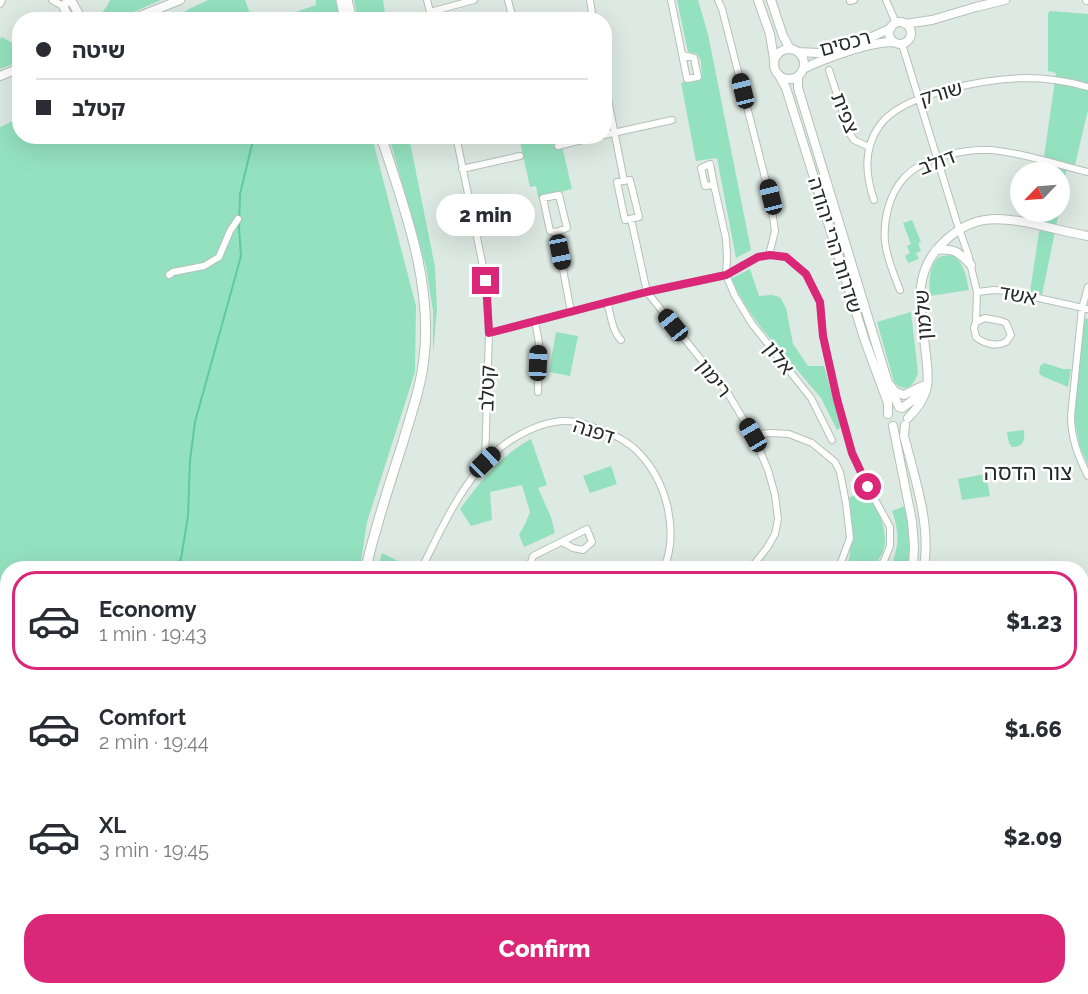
<!DOCTYPE html>
<meta charset="utf-8">
<style>
:root{--surface:#fff;--page:#f2f2f3;--text:#2b2b33;--muted:#7c7c81;--line:#e1e1e2;--accent:#db2777}
body{margin:0;font-family:Raleway,"Noto Sans Hebrew",sans-serif;background:var(--page);color:var(--text);height:100vh;display:flex;flex-direction:column;font-size:22px;white-space:nowrap}
*{box-sizing:border-box;margin:0}
p{font-size:20px;color:var(--muted)}
.icon{flex:none;width:33px;height:33px;fill:none;stroke:currentColor;stroke-width:2;stroke-linecap:round;stroke-linejoin:round}
.map{position:relative;flex:1;overflow:hidden}
.side{position:absolute;left:0px;top:561px;width:1089px;height:434px;display:flex;flex-direction:column;background:var(--surface);border-radius:24px 24px 0 0;box-shadow:0 6px 24px #0002}
.side>*{flex:none}
.hud{position:absolute;left:12px;top:12px;width:600px;height:132px;border-radius:24px;box-shadow:0 6px 24px #0002;display:grid;align-content:center;height:132px;padding:0 24px;background:var(--surface)}
.needle{width:39px;rotate:245deg}
.tools{position:absolute;left:1010px;top:162px;display:grid;gap:12px}
.tools a{display:grid;place-items:center;width:60px;height:60px;border-radius:50%;background:var(--surface);box-shadow:0 6px 24px #0002;font-size:30px}
.end{position:absolute;width:27px;height:27px;margin:-14px;border:8px solid #db2777;background:#fff;box-shadow:0 0 0 3px #fff}
.from{border-radius:50%}
.bubble{position:absolute;height:42px;border-radius:21px;background:var(--surface);box-shadow:0 6px 24px #0002;font-size:20px;font-weight:800;line-height:42px;text-align:center}
.car{position:absolute;width:18px;height:36px;margin:-18px -9px;border-radius:8px;box-shadow:0 0 4px 2px #0007;background:linear-gradient(#222 24%,#8ab4d8 0 40%,#222 0 76%,#8ab4d8 0 86%,#222 0)}
.hud b{display:flex;align-items:center;gap:21px;height:57px;font-size:22px}
.hud b+b{border-top:2px solid var(--line)}
.hud i{width:15px;height:15px;background:var(--text)}
ul{padding:10px 0 0;list-style:none}
li{display:flex;align-items:center;gap:18px;height:99px;margin:0 12px 9px;padding:0 12px;border:3px solid transparent;border-radius:24px}
li div{flex:1}
li b{display:block;font-size:22px}
li em{font-style:normal;font-weight:800}
li.selected{border-color:var(--accent)}
li>.icon{width:54px;height:54px;stroke-width:1.5}
.primary-button{display:flex;gap:12px;margin-top:auto;padding:12px 24px}
.primary-button a{flex:1;height:69px;border-radius:24px;background:var(--accent);color:#fff;font-size:24px;font-weight:800;line-height:69px;text-align:center}
.map>svg:first-child{display:block}
.green{fill:#94e1bf}
.lines{fill:none;stroke-linecap:round;stroke-linejoin:round}
.stream{stroke:#5dca9f;stroke-width:2}
.street-casing{stroke:#b5c0ba;stroke-width:8}
.secondary-casing{stroke:#b5c0ba;stroke-width:10}
.primary-casing{stroke:#b5c0ba;stroke-width:11}
.street{stroke:#fff;stroke-width:6}
.secondary{stroke:#fff;stroke-width:8}
.primary{stroke:#fff;stroke-width:9}
.route{stroke:#db2777;stroke-width:8}
.labels{text-anchor:middle;stroke-width:5;stroke-linejoin:round;paint-order:stroke}
.street-label{font-size:20px;fill:#252927;stroke:#fff}
.quarter-label{font-size:22px;fill:#252927;stroke:#fff}
</style>
<div class="map">
<svg width="1088" height="994" viewBox="0 0 1088 994">
<rect width="100%" height="100%" fill="#dde9e3"/>
<path class="green" d="M110,0h51l-44,19h-20l10,-13z
M208,0h37l7,19h-90l21,-7z
M316,0h22l5,20h-70l43,-15z
M354,0h29l3,19h-28z
M677,0h21l10,34 43,216 -15,8 -19,-100 -21,3 -15,-78 21,-4 -1,-18 -4,-7 -9,-2z
M1050,11l38,3v96l-13,55 -8,2 -8,42v-37h-11l2,-13 -6,-2 12,-84 -8,-2v-57z
M2,37l17,10v15l-19,7v-30z
M19,118l1,18 352,1 44,169 -1,66 -48,150 -7,46h-352v255l-8,4v-700z
M389,137h20l26,130 2,42 -4,45v-43l-7,-44z
M519,137h41l12,52 -34,8 -2,-11 -6,1z
M1042,212h17l-17,83 -12,-3z
M912,220l9,22 -3,1 3,8 -5,2 3,6 -11,4 -3,-7 5,-3 -3,-7 4,-2 -8,-21z
M952,255c13,9 14,21 17,35l-39,6c-1,-11 -2,-35 12,-40 1,0 9,-1 10,-1z
M750,269l9,27 13,-1 8,2 6,11 7,36 15,22h16l17,61 -4,3 -16,-32 -59,-69 -13,-18 -19,-32z
M911,312l7,60c-3,13 -13,23 -24,10l-17,-60z
M1083,318l5,1v146l-8,-18 -7,-34z
M556,332l22,4 -8,40 -21,-4z
M1044,363l19,6h8l-3,18 -26,-11 -3,-3 1,-7z
M1024,430c1,10 0,17 -12,17l-3,-4 -2,-11z
M531,439l16,46 -9,3 13,29 4,16 -31,14 -5,-12 6,-11 5,-12 -8,-27 -32,7 2,28 -21,6 -11,-17c21,-28 40,-53 71,-70z
M611,466l6,18 -27,9 -7,-17z
M986,474l4,22 -28,4 -4,-21z
M861,492c3,3 8,6 11,10 8,10 16,33 12,46 -2,8 -7,14 -13,20h-24c6,-23 5,-46 1,-70z
M907,505l4,27 -2,36h-19c9,-21 10,-35 2,-57z
M382,553l30,15h-34z
M1088,676v254l-3,5 -3,-2v-256z
M7,920l1,67h94l7,7h-109v-66l3,-1z
M104,987h156l-1,3 -9,4h-138z
M266,987h66l-2,7h-69z
M357,987h54l4,7h-60z
M445,987h96l-2,7h-89z
M572,987h59l10,7h-71z"/>
<g class="lines">
<path class="stream" d="M172,568l9,-9 7,-43 2,-56 5,-38 46,-166 -2,-28 1,-34 14,-58
M1082,737h6
M0,876l8,-11"/>
<defs>
<path id="street" d="M52,0l11,6
M427,0l5,20
M508,0l5,20
M590,0l3,20
M671,0l16,79 11,-2 -4,-19 -11,-3
M718,0l4,9 48,188 5,34 -6,24
M850,0v1l4,-1
M886,0l10,23
M0,4l2,-4
M430,12l44,-12
M902,44l55,179 11,31 9,38 17,-2 13,1 81,18
M829,70l21,64 4,6 15,7
M604,79l20,102
M604,135l68,-15
M456,136l30,145 3,52 -4,129
M558,146l40,-10
M462,169l58,-13
M630,180l9,37 -14,3 -8,-38z
M714,185l-9,1 -4,-18 9,-4 4,21 12,54 1,19 -1,17 9,21 17,28 59,74 21,42
M559,195l8,33 -11,4 -6,-1 -7,-33z
M874,200c-9,-26 -11,-52 6,-75 23,-32 106,-46 145,-47 21,0 42,3 63,9
M631,219l16,73 80,100 26,43 15,35 7,25 3,24 -3,15 -8,14 -12,15 -7,5
M556,232l15,80
M169,275l4,-3 31,-6 15,-9 11,-26 8,-12
M1088,287l-6,21 -11,108c0,22 7,40 17,60
M900,290c-6,-15 -13,-31 -15,-48 -2,-21 4,-48 19,-64 19,-21 59,-29 85,-28 31,2 69,15 99,22
M607,302c4,13 5,29 14,38
M985,318l16,3 5,2 5,12 -5,7c-9,5 -22,2 -30,-5l-2,-9 2,-6z
M535,321l4,22 -1,49
M976,322l1,-30
M489,333l158,-41 79,-17 32,-18 11,-2 17,2 20,17 14,28 3,34 14,63 15,54 16,34 22,40v19l-6,15 -6,7
M753,435l16,-2 20,1 23,9 23,19 5,10 6,31 4,35 -11,30
M425,568l-2,-2c20,-42 47,-100 88,-126 16,-10 35,-19 55,-19 9,0 19,3 27,6 16,5 35,14 47,27 27,29 39,77 24,114
M529,568l4,-12 54,-27 5,13 -9,8 -10,-2 -11,-6
M1082,620l6,-10
M1082,669h6
M774,994l16,-7
M888,994l11,-7"/>
<path id="secondary" d="M69,0l-6,6 7,14
M71,0l11,20
M758,0l12,34 4,25
M771,0l12,36 7,13
M1087,0h1
M130,20l50,-20
M889 33a11 11 0 1 1 22 0a11 11 0 1 1-22 0Z
M905,24l27,-4 44,-13 29,-7
M774 64a15 15 0 1 1 30 0a15 15 0 1 1-30 0Z
M798,52l21,1 55,-17 17,-8
M803,69c22,-11 66,-27 91,-27
M0,76l20,-8
M798,76v12l90,295 11,24
M780,77l6,11 79,253 23,62v11
M936,250c18,-2 23,2 35,15
M891,386l4,6 9,3 16,-8
M902,408l11,-8 10,-14
M908,418c9,-9 16,-18 19,-31 2,-10 0,-21 -1,-32 -4,-38 -16,-77 13,-108 31,-34 59,-31 100,-22 16,4 33,8 49,11
M905,425l-1,11c11,43 27,88 20,132
M893,426l19,95 2,25 -1,22
M1082,983l6,5
M650,987l10,7
M550,994l1,-7
M560,994l1,-7
M958,994l10,-7"/>
<path id="primary" d="M341,0l4,20
M347,0l5,20
M366,568c9,-41 24,-85 37,-126 8,-28 18,-55 21,-84 9,-76 -20,-151 -43,-222
M420,987l4,7
M433,987l5,7
M347,994v-7"/>
</defs>
<use href="#street" class="street-casing"/>
<use href="#secondary" class="secondary-casing"/>
<use href="#primary" class="primary-casing"/>
<use href="#street" class="street"/>
<use href="#secondary" class="secondary"/>
<use href="#primary" class="primary"/>
</g>
<g class="lines">
<path class="route" d="M486,281l3,52 157,-41 80,-17 32,-18 12,-2 16,2 20,17 14,28 3,34 14,63 15,54 16,34"/>
</g>
<g class="labels">
<g class="street-label">
<text transform="translate(845 43) rotate(-15)" y="7">רכסים</text>
<text transform="translate(941 93) rotate(-16)" y="7">שורק</text>
<text transform="translate(845 113) rotate(68)" y="7">צפית</text>
<text transform="translate(937 162) rotate(-21)" y="7">דולב</text>
<text transform="translate(835 245) rotate(73)" y="7">שדרות הרי יהודה</text>
<text transform="translate(1018 295) rotate(10)" y="7">אשד</text>
<text transform="translate(923 315) rotate(-94)" y="7">שלמון</text>
<text transform="translate(779 358) rotate(52)" y="7">אלון</text>
<text transform="translate(714 378) rotate(52)" y="7">רימון</text>
<text transform="translate(487 388) rotate(-88)" y="7">קטלב</text>
<text transform="translate(594 431) rotate(18)" y="7">דפנה</text>
</g>
<g class="quarter-label">
<text x="1028" y="480">צור הדסה</text>
</g>
</g>
</svg>
<div class="tools">
<a><svg class="needle" viewBox="-14 -14 28 28"><path d="M0-13l5 13h-10z" fill="#e53935"/><path d="M0 13l5-13h-10z" fill="#7c7c81"/></svg></a>
</div>
<i class="end from" style="left:868px;top:487px"></i>
<i class="end" style="left:486px;top:281px"></i>
<div class="bubble" style="left:436px;top:194px;width:99px">2 min</div>
<i class="car" style="left:743px;top:91px;rotate:346deg"></i>
<i class="car" style="left:771px;top:197px;rotate:346deg"></i>
<i class="car" style="left:560px;top:252px;rotate:169deg"></i>
<i class="car" style="left:673px;top:325px;rotate:321deg"></i>
<i class="car" style="left:538px;top:363px;rotate:2deg"></i>
<i class="car" style="left:753px;top:435px;rotate:330deg"></i>
<i class="car" style="left:485px;top:462px;rotate:46deg"></i>
<div class="hud">
<b><i class="from"></i>שיטה</b>
<b><i></i>קטלב</b>
</div>
<section class="side">
<ul>
<li class="selected"><svg class="icon" aria-label="car" viewBox="0 0 24 24"><path d="M5 17H2v-5l4-1 3-4h7l3 4 3 1v5h-3M9 17h6M6 11h13"/><circle cx="7" cy="17" r="2"/><circle cx="17" cy="17" r="2"/></svg><div><b>Economy</b><p>1 min · 19:43</p></div><em>$1.23</em></li>
<li><svg class="icon" aria-label="car" viewBox="0 0 24 24"><path d="M5 17H2v-5l4-1 3-4h7l3 4 3 1v5h-3M9 17h6M6 11h13"/><circle cx="7" cy="17" r="2"/><circle cx="17" cy="17" r="2"/></svg><div><b>Comfort</b><p>2 min · 19:44</p></div><em>$1.66</em></li>
<li><svg class="icon" aria-label="car" viewBox="0 0 24 24"><path d="M5 17H2v-5l4-1 3-4h7l3 4 3 1v5h-3M9 17h6M6 11h13"/><circle cx="7" cy="17" r="2"/><circle cx="17" cy="17" r="2"/></svg><div><b>XL</b><p>3 min · 19:45</p></div><em>$2.09</em></li>
</ul>
<div class="primary-button"><a>Confirm</a></div>
</section>
</div>
